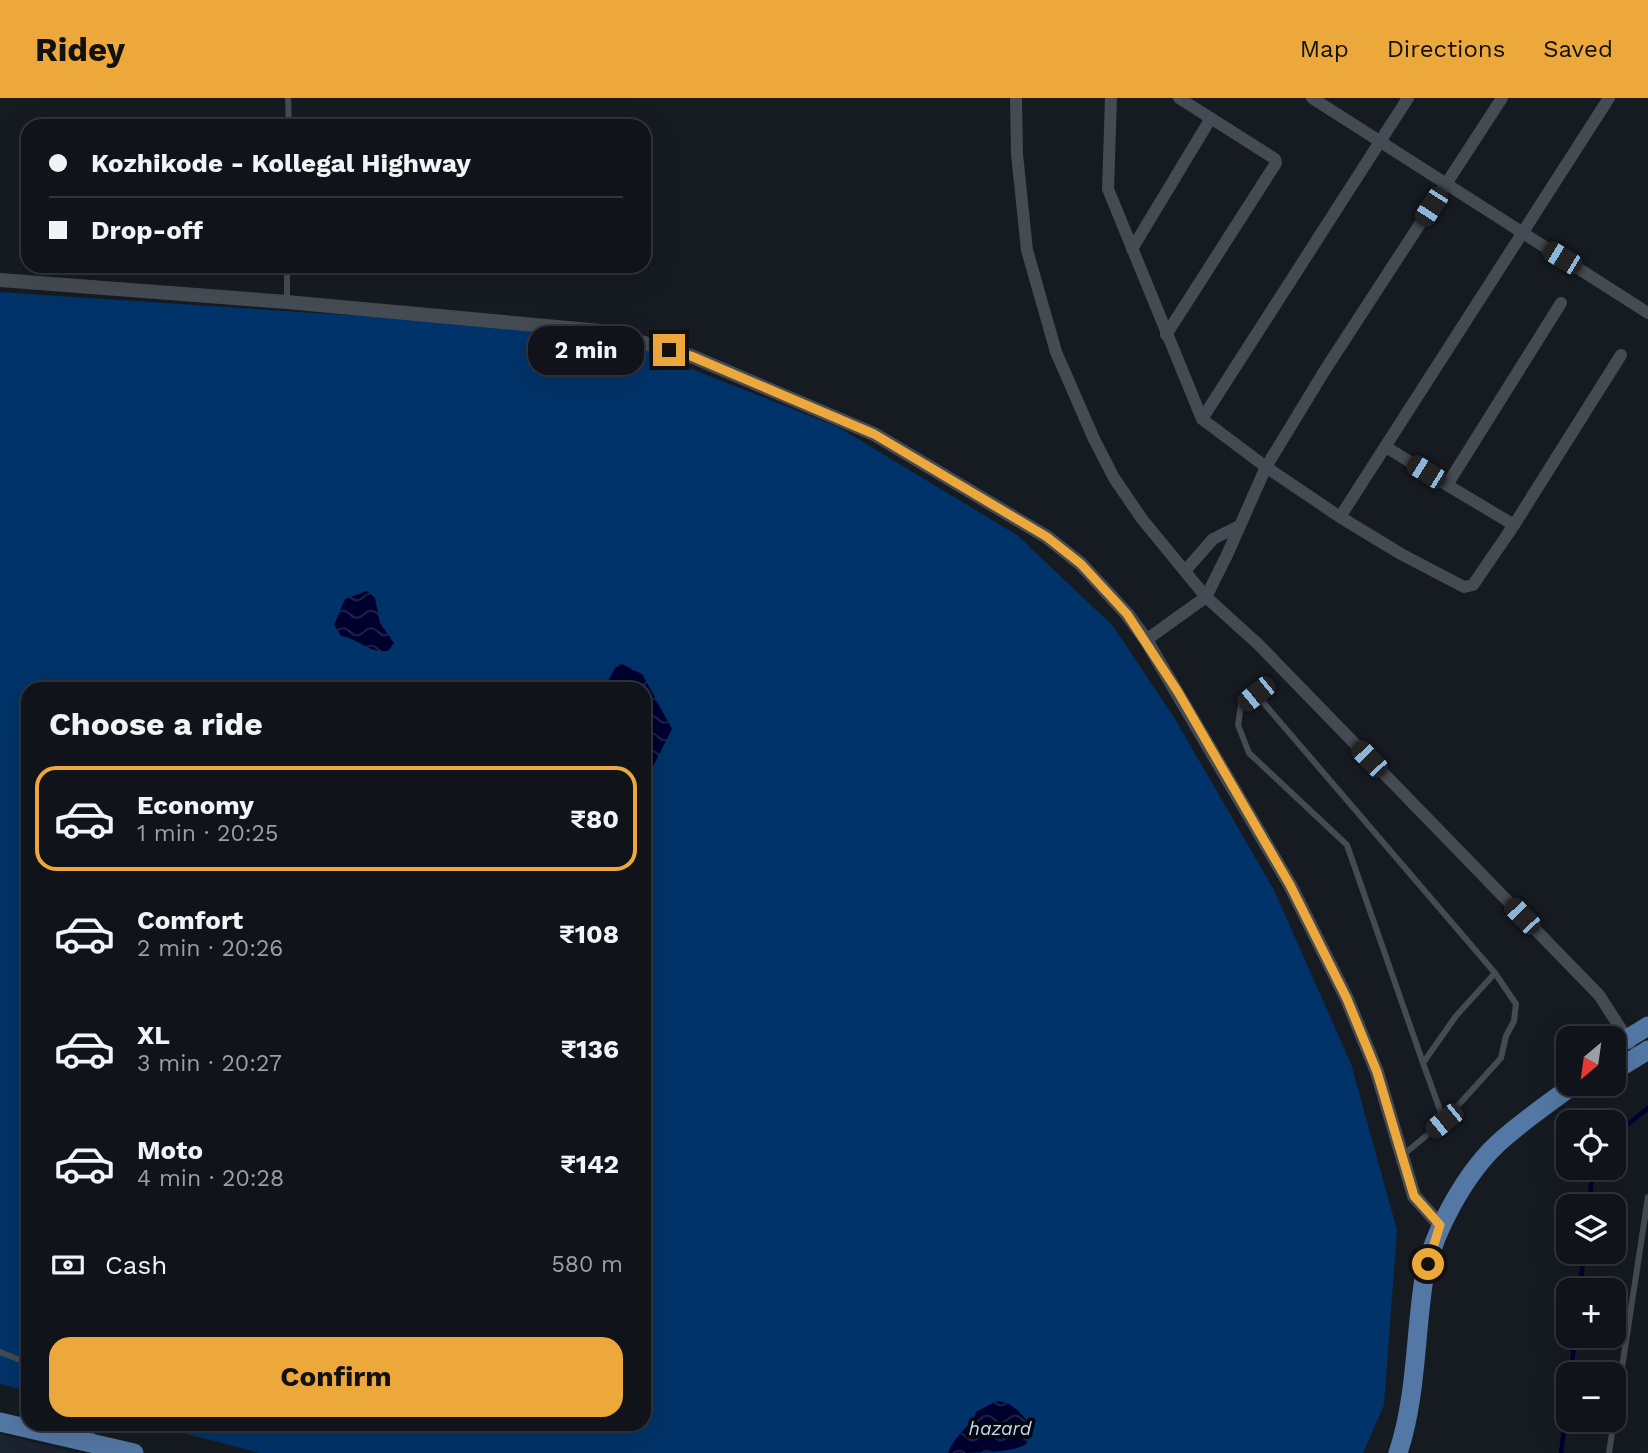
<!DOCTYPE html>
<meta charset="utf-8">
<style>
:root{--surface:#10141a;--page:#1e2127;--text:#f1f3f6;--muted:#9c9ea2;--line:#303339;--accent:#eda83b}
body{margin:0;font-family:"Work Sans",sans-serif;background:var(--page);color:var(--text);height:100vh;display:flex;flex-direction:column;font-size:26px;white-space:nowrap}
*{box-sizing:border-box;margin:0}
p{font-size:23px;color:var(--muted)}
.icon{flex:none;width:38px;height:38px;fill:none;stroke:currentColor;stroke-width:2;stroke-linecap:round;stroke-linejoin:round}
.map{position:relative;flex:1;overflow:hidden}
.drawer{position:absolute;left:21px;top:584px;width:630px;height:749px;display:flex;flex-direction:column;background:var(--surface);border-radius:21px;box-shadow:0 7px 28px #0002,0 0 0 2px var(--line)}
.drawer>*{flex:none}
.top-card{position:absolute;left:21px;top:21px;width:630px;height:154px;border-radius:21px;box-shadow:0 7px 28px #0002,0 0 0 2px var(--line);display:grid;align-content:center;height:154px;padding:0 28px;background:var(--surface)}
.needle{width:46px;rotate:209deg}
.controls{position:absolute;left:1556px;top:928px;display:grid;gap:14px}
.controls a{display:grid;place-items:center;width:70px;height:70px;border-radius:14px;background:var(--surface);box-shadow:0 7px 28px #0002,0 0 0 2px var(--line);font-size:35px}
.end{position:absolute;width:32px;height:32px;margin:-16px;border:9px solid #eda83b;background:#111;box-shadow:0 0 0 4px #111}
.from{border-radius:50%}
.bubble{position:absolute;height:49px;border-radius:21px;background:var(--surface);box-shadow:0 7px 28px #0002,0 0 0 2px var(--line);font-size:23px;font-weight:700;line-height:49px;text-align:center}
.car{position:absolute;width:21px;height:42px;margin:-21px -10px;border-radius:9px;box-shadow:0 0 5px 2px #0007;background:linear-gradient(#222 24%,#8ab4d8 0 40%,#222 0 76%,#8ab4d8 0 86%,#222 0)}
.top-card b{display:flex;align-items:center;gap:24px;height:66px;font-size:26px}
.top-card b+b{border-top:2px solid var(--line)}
.top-card i{width:18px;height:18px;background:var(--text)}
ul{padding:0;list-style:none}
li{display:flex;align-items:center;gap:21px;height:105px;margin:0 14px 10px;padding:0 14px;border:4px solid transparent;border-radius:21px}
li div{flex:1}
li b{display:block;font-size:26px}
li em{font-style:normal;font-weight:700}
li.selected{border-color:var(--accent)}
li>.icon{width:63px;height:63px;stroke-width:1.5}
h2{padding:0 28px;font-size:32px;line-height:84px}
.pay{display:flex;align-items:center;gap:18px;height:77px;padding:0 28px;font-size:26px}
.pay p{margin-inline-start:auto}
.primary-button{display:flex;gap:14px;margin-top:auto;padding:14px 28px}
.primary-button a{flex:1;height:80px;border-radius:21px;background:var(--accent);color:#111;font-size:28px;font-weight:700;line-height:80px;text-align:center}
header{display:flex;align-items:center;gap:42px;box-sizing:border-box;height:98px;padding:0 35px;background:var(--accent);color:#111}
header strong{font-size:33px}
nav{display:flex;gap:38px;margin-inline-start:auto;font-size:24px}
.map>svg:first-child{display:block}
.built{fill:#1a232f}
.green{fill:#003369}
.water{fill:url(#water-waves)}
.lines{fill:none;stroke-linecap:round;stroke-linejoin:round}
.stream{stroke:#00002f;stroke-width:4.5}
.service{stroke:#454b53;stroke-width:6}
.minor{stroke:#454b53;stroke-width:12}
.tertiary{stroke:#454b53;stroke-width:14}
.primary{stroke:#5478a5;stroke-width:19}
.route{stroke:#eda83b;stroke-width:9}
.labels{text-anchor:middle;stroke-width:7;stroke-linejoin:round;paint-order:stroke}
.water-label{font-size:19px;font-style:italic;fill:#bfd9fb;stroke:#050609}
</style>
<header>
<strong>Ridey</strong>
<nav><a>Map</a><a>Directions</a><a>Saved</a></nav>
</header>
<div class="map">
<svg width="1648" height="1355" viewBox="0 0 1648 1355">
<defs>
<pattern id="water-waves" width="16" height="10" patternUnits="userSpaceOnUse" patternTransform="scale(1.75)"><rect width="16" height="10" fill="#00002f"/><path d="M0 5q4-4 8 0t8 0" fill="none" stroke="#24244d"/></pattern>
</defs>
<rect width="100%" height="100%" fill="#161b22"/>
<path class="built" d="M0,1336l78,19h-78z"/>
<path class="green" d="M0,194l496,33 120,14 222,88 179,108 96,91 62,93 99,171 77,174 46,166 -13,175 -21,48h-1103l-107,-28 491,-1v-734h-616v701l-28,-7z"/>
<path class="water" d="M367,493l8,7 5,25 14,20 -6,8c-21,2 -28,-12 -47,-15l-7,-11 11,-26z
M622,566l20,10 30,55 -28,55v-94l-44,-1 9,-10 7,-13z
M997,1303c17,1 25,14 35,26 -2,5 -3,13 -6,17 -11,9 -59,9 -78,9 7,-19 25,-29 29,-42z"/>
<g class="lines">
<path class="stream" d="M1614,1038l34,-28
M1589,1108l4,-39
M1580,1192l4,-39
M1571,1276l4,-39
M1561,1355l7,-54"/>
<path class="service" d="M288,0l1,28
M142,23l30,5
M287,204v-36
M1444,1023l-21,-58 33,-47 39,-43
M1403,1057l41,-34 57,-63 5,-22 8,-15 2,-17 -21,-31 -239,-279 -15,11 -3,20 11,28 98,92 76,218
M0,1254l28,11
M90,1342l4,-16
M1609,1355l39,-256"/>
<path class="minor" d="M1016,0l1,56 10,96 29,102 38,87 20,39 28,41 64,78 52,47 341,351 31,48
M1111,0l-3,91 94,230 64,48 74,50 61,37 63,33 9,-2 41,-60 107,-170
M1312,0l336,215
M1132,151l79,-131
M1166,237l110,-172 -1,-4 -96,-61
M1202,321l206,-321
M1386,349l61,38 114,-182
M1447,387l67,40
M1340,419l269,-419
M1185,473l28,-32 26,-13
M1146,542l60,-43 21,-42 39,-88 59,-97 177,-272"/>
<path class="tertiary" d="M0,182l287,22 314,29 90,25 183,78 173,103 34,27 46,50 19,26 144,245 57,114 30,73 37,124 26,29"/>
<path class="primary" d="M1614,949l34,-21
M1614,973l34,-21
M0,1324l134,31
M1398,1355c18,-54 17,-112 25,-168 7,-49 43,-115 81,-147 23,-20 48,-37 72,-55"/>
</g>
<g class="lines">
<path class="route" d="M669,252l22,6 183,78 173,103 34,27 46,50 51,78 112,193 57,114 30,73 37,124 26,29 -12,39"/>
</g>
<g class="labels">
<g class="water-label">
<text x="1000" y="1337">hazard</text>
</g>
</g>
</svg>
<div class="controls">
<a><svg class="needle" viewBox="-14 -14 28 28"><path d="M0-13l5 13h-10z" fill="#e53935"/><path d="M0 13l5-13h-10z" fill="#9c9ea2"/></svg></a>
<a><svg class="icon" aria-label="locate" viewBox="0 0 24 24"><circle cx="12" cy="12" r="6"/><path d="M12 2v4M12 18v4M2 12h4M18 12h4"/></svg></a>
<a><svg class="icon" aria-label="layers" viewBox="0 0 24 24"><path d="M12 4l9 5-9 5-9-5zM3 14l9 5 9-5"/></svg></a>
<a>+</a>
<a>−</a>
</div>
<i class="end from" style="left:1428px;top:1166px"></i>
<i class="end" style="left:669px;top:252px"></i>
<div class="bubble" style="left:528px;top:228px;width:116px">2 min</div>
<i class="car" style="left:1431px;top:109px;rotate:213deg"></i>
<i class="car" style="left:1562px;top:160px;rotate:301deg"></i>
<i class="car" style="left:1426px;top:374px;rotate:302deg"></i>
<i class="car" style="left:1256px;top:596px;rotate:231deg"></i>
<i class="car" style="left:1369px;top:661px;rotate:316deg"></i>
<i class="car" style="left:1522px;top:818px;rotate:316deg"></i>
<i class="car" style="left:1444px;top:1023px;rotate:231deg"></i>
<div class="top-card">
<b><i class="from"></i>Kozhikode - Kollegal Highway</b>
<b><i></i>Drop-off</b>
</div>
<section class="drawer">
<h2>Choose a ride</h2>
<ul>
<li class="selected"><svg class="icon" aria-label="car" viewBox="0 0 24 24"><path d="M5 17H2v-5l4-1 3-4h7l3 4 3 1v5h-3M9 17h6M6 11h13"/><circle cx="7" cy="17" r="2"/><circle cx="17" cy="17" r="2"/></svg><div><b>Economy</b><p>1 min · 20:25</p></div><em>₹80</em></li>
<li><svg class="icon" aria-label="car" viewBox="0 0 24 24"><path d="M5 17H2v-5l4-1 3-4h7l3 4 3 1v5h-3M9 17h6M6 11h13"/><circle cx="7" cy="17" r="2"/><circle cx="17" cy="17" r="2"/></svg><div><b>Comfort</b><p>2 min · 20:26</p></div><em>₹108</em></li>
<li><svg class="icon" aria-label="car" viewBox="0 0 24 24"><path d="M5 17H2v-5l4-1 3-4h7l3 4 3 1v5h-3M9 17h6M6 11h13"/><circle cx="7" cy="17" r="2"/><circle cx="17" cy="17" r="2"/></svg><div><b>XL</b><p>3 min · 20:27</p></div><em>₹136</em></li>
<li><svg class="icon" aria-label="car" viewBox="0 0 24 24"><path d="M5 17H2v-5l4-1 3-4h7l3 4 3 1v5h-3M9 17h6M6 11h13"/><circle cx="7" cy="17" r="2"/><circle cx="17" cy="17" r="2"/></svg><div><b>Moto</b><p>4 min · 20:28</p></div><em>₹142</em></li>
</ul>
<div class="pay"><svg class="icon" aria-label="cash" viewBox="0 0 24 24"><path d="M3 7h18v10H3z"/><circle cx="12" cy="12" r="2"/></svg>Cash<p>580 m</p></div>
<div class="primary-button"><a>Confirm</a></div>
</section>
</div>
